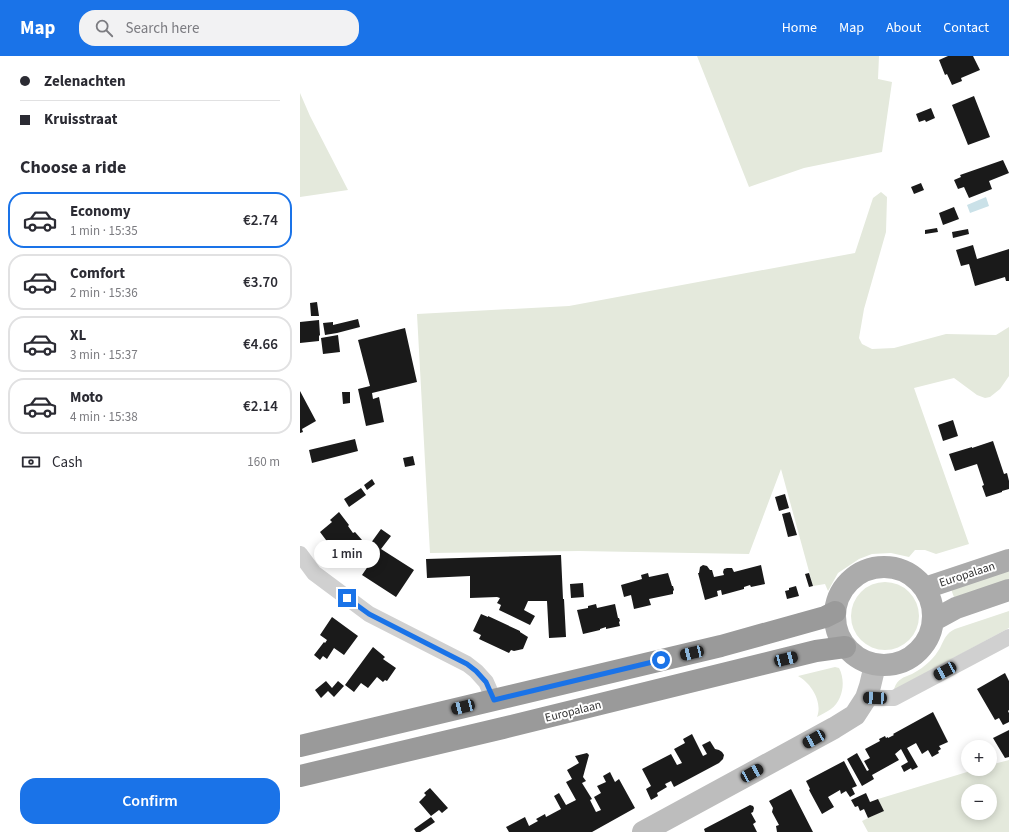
<!DOCTYPE html>
<meta charset="utf-8">
<style>
:root{--surface:#fff;--page:#f2f2f3;--text:#2b2b33;--muted:#7c7c81;--line:#e1e1e2;--accent:#1a73e8}
body{margin:0;font-family:"Source Sans 3",sans-serif;background:var(--page);color:var(--text);height:100vh;display:flex;flex-direction:column;font-size:15px;white-space:nowrap}
*{box-sizing:border-box;margin:0}
p{font-size:13px;color:var(--muted)}
.icon{flex:none;width:22px;height:22px;fill:none;stroke:currentColor;stroke-width:2;stroke-linecap:round;stroke-linejoin:round}
.map{position:relative;flex:1;overflow:hidden}
.drawer{display:flex;flex-direction:column;background:var(--surface);width:300px}
.drawer>*{flex:none}
.banner{display:grid;align-content:center;height:88px;padding:0 20px;background:var(--surface)}
.tools{position:absolute;left:661px;top:684px;display:grid;gap:8px}
.tools a{display:grid;place-items:center;width:36px;height:36px;border-radius:50%;background:var(--surface);box-shadow:0 2px 10px #0003;font-size:20px}
.end{position:absolute;width:18px;height:18px;margin:-9px;border:5px solid #1a73e8;background:#fff;box-shadow:0 0 0 2px #fff}
.from{border-radius:50%}
.bubble{position:absolute;height:28px;border-radius:14px;background:var(--surface);box-shadow:0 2px 10px #0003;font-size:13px;font-weight:600;line-height:28px;text-align:center}
.car{position:absolute;width:12px;height:24px;margin:-12px -6px;border-radius:5px;box-shadow:0 0 3px 1px #0007;background:linear-gradient(#222 24%,#8ab4d8 0 40%,#222 0 76%,#8ab4d8 0 86%,#222 0)}
.banner b{display:flex;align-items:center;gap:14px;height:38px;font-size:15px}
.banner b+b{border-top:1px solid var(--line)}
.banner i{width:10px;height:10px;background:var(--text)}
ul{padding:0;list-style:none}
li{display:flex;align-items:center;gap:12px;height:56px;margin:0 8px 6px;padding:0 12px;border:2px solid var(--line);border-radius:16px}
li div{flex:1}
li b{display:block;font-size:15px}
li em{font-style:normal;font-weight:600}
li.on{border-color:var(--accent)}
li>.icon{width:36px;height:36px;stroke-width:1.5}
h2{padding:0 20px;font-size:18px;line-height:48px}
.pay{display:flex;align-items:center;gap:10px;height:44px;padding:0 20px;font-size:15px}
.pay p{margin-inline-start:auto}
.button{display:flex;gap:8px;margin-top:auto;padding:8px 20px}
.button a{flex:1;height:46px;border-radius:16px;background:var(--accent);color:#fff;font-size:16px;font-weight:600;line-height:46px;text-align:center}
header{display:flex;align-items:center;gap:24px;box-sizing:border-box;height:56px;padding:0 20px;background:var(--accent);color:#fff}
header strong{font-size:19px}
nav{display:flex;gap:22px;margin-inline-start:auto;font-size:14px}
.search{width:280px;height:36px;background:var(--page);display:flex;align-items:center;gap:10px;box-sizing:border-box;padding:0 14px;border-radius:16px;color:var(--muted);font-size:15px}
main{display:flex;flex:1;min-height:0}
.map>svg:first-child{display:block}
.green{fill:#e4e9dc;fill-rule:evenodd}
.water{fill:#cae1e8}
.building{fill:#1a1a1a}
.lines{fill:none;stroke-linecap:round;stroke-linejoin:round}
.street{stroke:#d0d0d0;stroke-width:16}
.secondary{stroke:#bdbdbd;stroke-width:22}
.primary{stroke:#ababab;stroke-width:22}
.highway{stroke:#9a9a9a;stroke-width:22}
.route{stroke:#1a73e8;stroke-width:5}
.labels{text-anchor:middle;stroke-width:4;stroke-linejoin:round;paint-order:stroke}
.street-label{font-size:12px;fill:#333;stroke:#fff}
</style>
<header>
<strong>Map</strong>
<div class="search"><svg class="icon" aria-label="search" viewBox="0 0 24 24"><circle cx="10" cy="10" r="6"/><path d="M15 15l6 6"/></svg>Search here</div>
<nav><a>Home</a><a>Map</a><a>About</a><a>Contact</a></nav>
</header>
<main>
<section class="drawer">
<div class="banner">
<b><i class="from"></i>Zelenachten</b>
<b><i></i>Kruisstraat</b>
</div>
<h2>Choose a ride</h2>
<ul>
<li class="on"><svg class="icon" aria-label="car" viewBox="0 0 24 24"><path d="M5 17H2v-5l4-1 3-4h7l3 4 3 1v5h-3M9 17h6M6 11h13"/><circle cx="7" cy="17" r="2"/><circle cx="17" cy="17" r="2"/></svg><div><b>Economy</b><p>1 min · 15:35</p></div><em>€2.74</em></li>
<li><svg class="icon" aria-label="car" viewBox="0 0 24 24"><path d="M5 17H2v-5l4-1 3-4h7l3 4 3 1v5h-3M9 17h6M6 11h13"/><circle cx="7" cy="17" r="2"/><circle cx="17" cy="17" r="2"/></svg><div><b>Comfort</b><p>2 min · 15:36</p></div><em>€3.70</em></li>
<li><svg class="icon" aria-label="car" viewBox="0 0 24 24"><path d="M5 17H2v-5l4-1 3-4h7l3 4 3 1v5h-3M9 17h6M6 11h13"/><circle cx="7" cy="17" r="2"/><circle cx="17" cy="17" r="2"/></svg><div><b>XL</b><p>3 min · 15:37</p></div><em>€4.66</em></li>
<li><svg class="icon" aria-label="car" viewBox="0 0 24 24"><path d="M5 17H2v-5l4-1 3-4h7l3 4 3 1v5h-3M9 17h6M6 11h13"/><circle cx="7" cy="17" r="2"/><circle cx="17" cy="17" r="2"/></svg><div><b>Moto</b><p>4 min · 15:38</p></div><em>€2.14</em></li>
</ul>
<div class="pay"><svg class="icon" aria-label="cash" viewBox="0 0 24 24"><path d="M3 7h18v10H3z"/><circle cx="12" cy="12" r="2"/></svg>Cash<p>160 m</p></div>
<div class="button"><a>Confirm</a></div>
</section>
<div class="map">
<svg width="709" height="776" viewBox="0 0 709 776">
<rect width="100%" height="100%" fill="#fff"/>
<path class="green" d="M397,0h182l-1,23 14,3 -10,70 -78,16 -55,19z
M0,37l10,23 38,74 -48,7z
M581,136l6,5 -1,35 -22,77 -5,29 3,6 10,5 22,-1 52,-14 50,1 13,-8v49l-9,13 -10,8 -5,1 -8,-3 -23,-17 -40,10 55,156 -33,10 -11,-4h-10l-6,7 -18,-4 -19,1 -13,5 -21,14 -10,18 -3,-7 -12,2 -32,-117 -32,85 -170,-3 -149,2 -13,-239 152,-8 286,-53 18,-55z
M709,513v12l-54,19 -4,-11z
M551 560a34 34 0 1 1 68 0a34 34 0 1 1-68 0Z
M709,555v17l-115,62v-1c4,-11 9,-11 18,-15 7,-4 13,-8 18,-13 4,-4 7,-8 10,-13 4,-8 6,-15 15,-19z
M535,611l4,1c7,13 4,32 -8,41 -4,3 -9,5 -14,8 6,-15 -6,-34 -19,-41z
M709,704v72h-141l-6,-11 21,-10 -5,-12 99,-30h13v-4zM668,735h22v22h-22z"/>
<path class="water" d="M686,141l3,9 -19,7 -3,-8z"/>
<path class="building" d="M648,0h25l7,14 -19,8 1,3 -10,4 -5,-11 -2,1 -6,-15z
M674,40l16,41 -22,8 -16,-40z
M631,52l4,10 -9,4 -1,-2 -6,2 -3,-8z
M703,104l6,13 -20,8 3,8 -23,9 -5,-11 -6,2 -4,-9 7,-3 -1,-2z
M621,127l3,7 -10,4 -3,-7z
M654,151l5,12 -16,6 -4,-12z
M637,172l1,4 -13,2v-4z
M668,173l1,5 -16,4 -1,-6z
M673,189l4,14 32,-10v32h-3l-1,-4 -30,9 -6,-22 -8,2 -5,-16z
M17,246l2,14h-8l-1,-13z
M58,263l2,8 -23,6 -12,2 -2,-12 10,-1v3z
M19,264l1,15 -1,1v5l-19,2v-21z
M105,272l12,54 -45,11 1,6 6,-2 5,25 -18,4 -8,-37 12,-3 -12,-46z
M38,279l2,17 -17,2 -2,-16z
M0,335l16,30 -14,8 1,3 -3,1z
M42,336h8v11l-7,1z
M653,364l5,16 -15,5 -5,-16z
M55,383l3,12 -46,12 -3,-13z
M693,385l11,33 3,-1 2,8v8l-7,2v1l-16,5 -4,-11 2,-1 -7,-21 -22,7 -6,-17 23,-7v1z
M113,400l2,9 -10,2 -2,-9z
M72,423l3,5 -8,6 -3,-5z
M61,432l5,7 -17,12 -5,-8z
M485,438l4,14 -10,3 -4,-14z
M39,456l10,13 -1,1 5,7 2,-1 7,8 -21,18 -8,-9 3,-2 -5,-5 -2,2 -9,-12 12,-10 -2,-2z
M490,456l7,23 -9,2 -6,-23z
M81,473l10,7 -10,13 33,21 -18,27 -34,-22 15,-22 -9,-6z
M261,499l2,44h1l2,38 -17,1 -2,-37h-19l-4,9 11,6 -5,9 -31,-15 2,-5 -4,-2 3,-5 -3,-1 -27,1v-22l-43,2 -1,-19z
M403,509l4,1 3,4h2l2,7 10,-2 -1,-3 1,-3 3,-1h5l2,4 27,-7 4,19 -14,3 -1,-2 -6,2v2l-22,6 -1,-5 -4,1 1,5 -13,4 -7,-27h1l1,-6z
M348,517l1,4 19,-4 4,13h1l1,4 -1,1v3l-24,5 2,6 -17,4 -3,-14 -7,2 -3,-12 21,-6 -1,-4z
M509,517l4,13 -4,1 -4,-13z
M283,527l1,14 -13,1 -1,-14z
M496,530l3,10 -12,3 -2,-8 4,-1v-2z
M296,548l1,4 18,-4 3,14h1l1,3 -1,1 1,4 -14,3v-2l-6,2v1l-17,4 -6,-24 11,-2v-2z
M181,558l7,3v-1l32,15v1l8,5 -5,12 -9,2 -3,-1 -2,3 -30,-14 2,-4 -8,-4z
M32,561l26,19 -14,19 -10,-7 -7,11 -4,-3 -3,4 -6,-5 10,-13 1,1 2,-3 -7,-5z
M73,591l12,10 -2,2 13,9 -9,13 -2,-1 -2,2 -6,-5 -9,11 -7,-5 -7,9 -9,-7z
M705,617l4,8v29l-1,1 1,2v9l-6,3 -4,-7 -4,2 -18,-31z
M26,625l6,7 6,-7 6,5 -10,11 -6,-6 -7,7 -6,-8z
M633,656l15,30 -9,4 2,3 -3,2 1,2 -7,4 -4,-7 -6,4 -6,-11 -9,5 11,19 -6,3 -1,-2 -7,4 -3,-6 7,-4 -7,-13 -6,5 4,6 -27,15 2,4 -12,7 -15,-27 10,-6 10,18 2,-1 -5,-9 6,-3 -5,-9 15,-8 -1,-2 6,-3 1,2 2,-1v1l6,-3 -1,-1z
M709,674v27l-4,1 -12,-20z
M392,678l11,22 4,-2 -5,-9 8,-4 5,8 4,1 3,2 2,3 -1,4 -4,4 -45,24 -3,-6 -6,3 2,3 -10,6 1,3 -7,4 -5,-11 5,-3 -9,-17 29,-15 6,11 5,-2 -8,-14 11,-6 -2,-4z
M287,697l2,2 -6,22 3,4 -4,2 10,16 -2,1 6,12 5,-2 -7,-13 7,-4 -4,-7 9,-4 -3,-6 7,-4 5,10 4,-3 16,29 -43,24h-83l-3,-5 19,-10 4,9 9,-5 -2,-2 9,-5 1,3 15,-8 -7,-13 5,-3 7,12 10,-5 -10,-18 6,-3 -5,-9 12,-7 -4,-7z
M544,705l13,25 -5,2 3,6 -5,3 -4,-6 -5,3 -1,-4 -12,7 6,10 -12,7 -13,-24 1,-1 -4,-8z
M130,732l18,20 -6,5 -3,-3 -8,6 -12,-14 7,-7 -2,-2z
M491,733l22,43h-36l-1,-6 3,-1 -7,-13 1,-4 -4,-7z
M566,737l4,9 8,-3 6,12 -16,7 -4,-9 -4,2 -2,-5 -3,1 -4,-7z
M450,749l3,1 1,2 -1,4 -2,1 5,9 -3,2 4,8h-52l-1,-3z
M131,761l4,5 -15,10h-4l-2,-3z"/>
<g class="lines">
<path class="street" d="M0,498l14,19 55,41 98,50 9,7 10,11 8,18
M566,642h28l115,-61"/>
<path class="secondary" d="M343,776l191,-104 21,-13 11,-17 4,-12 5,-21"/>
<path class="primary" d="M535 560a49 49 0 1 1 98 0a49 49 0 1 1-98 0Z
M625,532l84,-28
M634,564l22,-12 53,-18"/>
<path class="highway" d="M0,690l421,-100 104,-29 10,-5
M0,720l203,-48 313,-77 29,-4"/>
</g>
<g class="lines">
<path class="route" d="M47,542l22,16 98,50 9,7 10,11 8,18 167,-40"/>
</g>
<g class="labels">
<g class="street-label">
<text transform="translate(667 518) rotate(-18)" y="4">Europalaan</text>
<text transform="translate(273 655) rotate(-14)" y="4">Europalaan</text>
</g>
</g>
</svg>
<div class="tools">
<a>+</a>
<a>−</a>
</div>
<i class="end from" style="left:361px;top:604px"></i>
<i class="end" style="left:47px;top:542px"></i>
<div class="bubble" style="left:14px;top:484px;width:66px">1 min</div>
<i class="car" style="left:392px;top:597px;rotate:257deg"></i>
<i class="car" style="left:486px;top:603px;rotate:76deg"></i>
<i class="car" style="left:645px;top:615px;rotate:242deg"></i>
<i class="car" style="left:575px;top:642px;rotate:273deg"></i>
<i class="car" style="left:163px;top:651px;rotate:256deg"></i>
<i class="car" style="left:514px;top:683px;rotate:241deg"></i>
<i class="car" style="left:452px;top:717px;rotate:61deg"></i>
</div>
</main>
